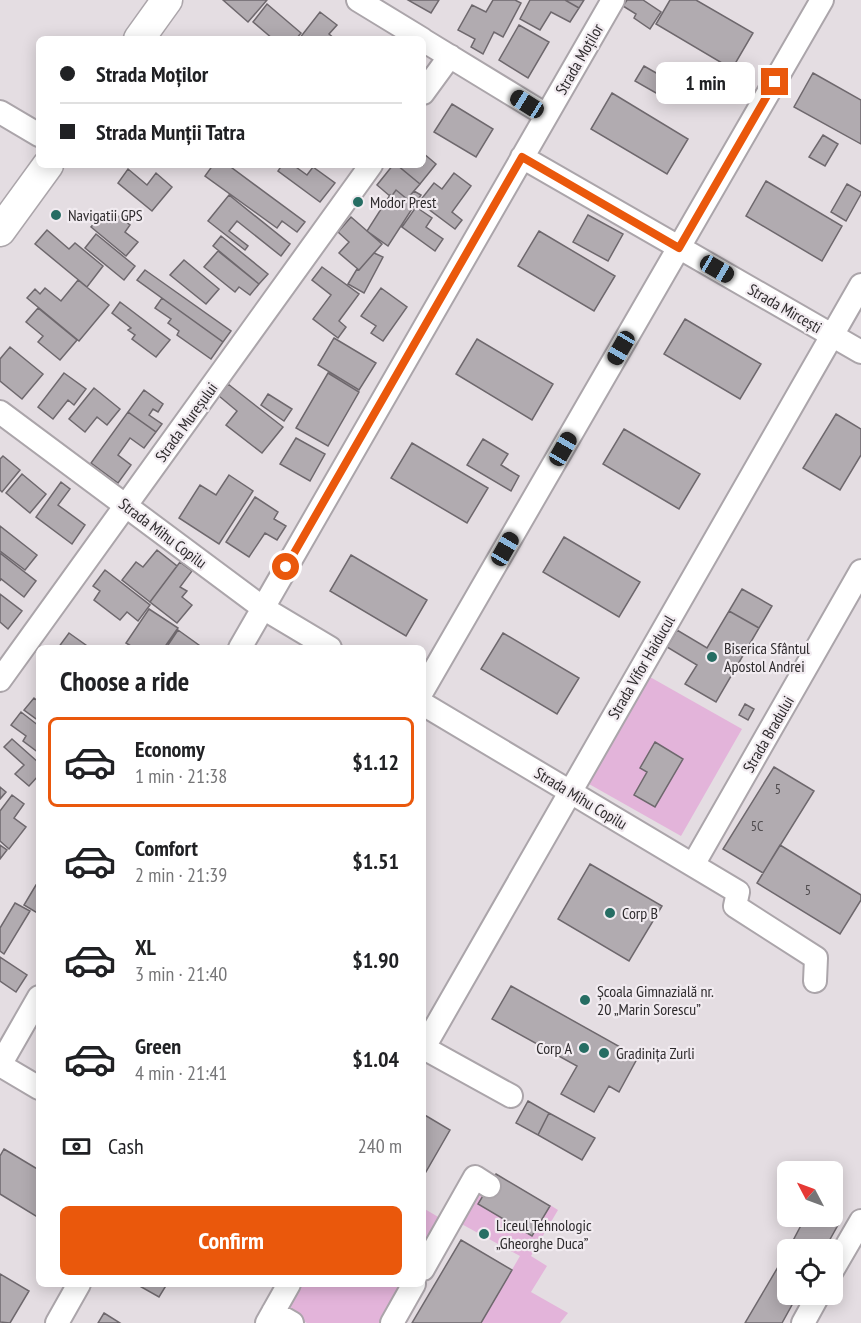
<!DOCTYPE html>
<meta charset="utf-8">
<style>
:root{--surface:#fff;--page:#f6f6f6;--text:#202124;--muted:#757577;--line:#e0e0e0;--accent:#ea580c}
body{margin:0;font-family:"PT Sans Narrow",sans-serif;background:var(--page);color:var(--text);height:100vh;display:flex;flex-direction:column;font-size:22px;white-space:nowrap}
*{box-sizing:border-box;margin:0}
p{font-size:20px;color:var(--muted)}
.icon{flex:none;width:33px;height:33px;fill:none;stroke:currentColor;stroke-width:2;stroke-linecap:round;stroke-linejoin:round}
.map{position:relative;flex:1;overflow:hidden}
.sheet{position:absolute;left:36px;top:645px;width:390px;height:642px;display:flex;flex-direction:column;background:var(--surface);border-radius:9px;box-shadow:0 3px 15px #0003}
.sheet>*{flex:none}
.guide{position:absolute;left:36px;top:36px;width:390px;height:132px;border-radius:9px;box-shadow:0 3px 15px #0003;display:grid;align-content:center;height:132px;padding:0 24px;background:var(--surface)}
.needle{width:39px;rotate:311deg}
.controls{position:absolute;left:777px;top:1161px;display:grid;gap:12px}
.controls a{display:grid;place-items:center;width:66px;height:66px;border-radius:9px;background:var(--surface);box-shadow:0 3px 15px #0003;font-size:30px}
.end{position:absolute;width:27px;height:27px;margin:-14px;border:8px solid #ea580c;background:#fff;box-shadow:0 0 0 3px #fff}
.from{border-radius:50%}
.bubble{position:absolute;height:42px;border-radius:9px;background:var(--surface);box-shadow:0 3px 15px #0003;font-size:20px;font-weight:800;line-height:42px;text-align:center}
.car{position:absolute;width:18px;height:36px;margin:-18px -9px;border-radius:8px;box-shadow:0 0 4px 2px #0007;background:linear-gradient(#222 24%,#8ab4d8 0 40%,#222 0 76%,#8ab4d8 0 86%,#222 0)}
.guide b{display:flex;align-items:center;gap:21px;height:57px;font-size:22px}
.guide b+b{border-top:2px solid var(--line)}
.guide i{width:15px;height:15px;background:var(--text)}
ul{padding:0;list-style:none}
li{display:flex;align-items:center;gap:18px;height:90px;margin:0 12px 9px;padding:0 12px;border:3px solid transparent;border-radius:9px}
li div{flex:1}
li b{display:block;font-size:22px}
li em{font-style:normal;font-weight:800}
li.selected{border-color:var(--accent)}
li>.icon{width:54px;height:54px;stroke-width:1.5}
h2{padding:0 24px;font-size:27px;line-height:72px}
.pay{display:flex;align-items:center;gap:15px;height:66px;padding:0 24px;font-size:22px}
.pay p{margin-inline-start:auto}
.action{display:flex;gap:12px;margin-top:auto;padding:12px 24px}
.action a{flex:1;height:69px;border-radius:9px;background:var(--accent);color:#fff;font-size:24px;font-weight:800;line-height:69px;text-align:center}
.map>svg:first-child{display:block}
.green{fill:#e3b4da;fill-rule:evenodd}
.building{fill:#b1abb0;stroke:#6e686d;stroke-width:1.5}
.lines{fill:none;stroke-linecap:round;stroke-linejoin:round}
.minor-casing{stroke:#aba5aa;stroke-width:26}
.major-casing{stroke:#aba5aa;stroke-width:33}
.minor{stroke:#fff;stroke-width:22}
.major{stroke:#fff;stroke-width:30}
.route{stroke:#ea580c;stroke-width:8}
.poi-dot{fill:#266d63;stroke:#f1ebf0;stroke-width:2}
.labels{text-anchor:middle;stroke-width:4.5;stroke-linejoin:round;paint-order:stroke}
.number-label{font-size:14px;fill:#4f4b4e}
.street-label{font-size:16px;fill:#2e2b2d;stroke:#f1ebf0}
.poi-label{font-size:16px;fill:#2e2b2d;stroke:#f1ebf0;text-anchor:start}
</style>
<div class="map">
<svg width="861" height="1323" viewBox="0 0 861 1323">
<rect width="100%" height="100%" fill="#e4dde2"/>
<path class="green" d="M650,677l92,52 -61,107 -92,-52zM683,759l-48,36 12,-23 -7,-4z
M475,1187l10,5 -6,12 53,32 18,-31 8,5 -27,46 16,10 -16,26 37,21 -8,10h-79l39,-67 -64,-35z
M423,1208l17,10 -17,29z
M301,1284h101l-22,39h-73l-22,-12z"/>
<path class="building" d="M223,0h44l-19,22z
M408,0h31l-8,13z
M493,0h22l6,3 -18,34 -9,-5 -11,22 -12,-7 4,-8 -17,-9 14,-25 14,7z
M530,0h35l14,8 -9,14 -19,-10 -11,18 -20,-11z
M565,0h19l-5,8z
M627,0h16l18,12 -11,17 -16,-11 2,-4 -13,-8z
M670,0h26l57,33 -21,36 -76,-45z
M267,4l34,29 -5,6h-23l-20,-17z
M320,12l17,13 -8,9 6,5h-36z
M519,25l30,17 -21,36 -29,-18z
M644,66l28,16 -9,15 -28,-16z
M813,73l48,27v44l-67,-37z
M612,93l76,46 -21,35 -76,-45z
M452,104l41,25 -17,28 -42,-25z
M823,135l15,9 -13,22 -16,-9z
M423,153l13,11 -16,20 -23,-19h26z
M213,165h15l77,57 -8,10 -15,-11 -5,7 -72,-52z
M282,165h11l14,10 6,-8 22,16 -15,19 -42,-31z
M393,165h4l23,19 -13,15 -11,-9 -5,7 -14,-12z
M128,169l19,16 9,-12 16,14 -20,24 -34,-28z
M454,173l17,13 -19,26 10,8 -7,9 -36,-27 15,-19 8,6z
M766,181l76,45 -20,35 -76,-45z
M847,184l14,8v2l-15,27 -15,-9z
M396,190l11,9 7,-8 7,4 -33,51 -21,-15 23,-36 1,2z
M229,195l61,49 -9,12 -44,-35 -8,10 19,15 -3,4 -37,-29z
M416,207l16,11 -6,9 17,12 -8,12 -33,-24z
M103,213l11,9 5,-6 11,9 -5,7 13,10 -12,14 -35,-29z
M588,215l35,19 -15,27 -35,-19z
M351,217l31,27 -23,26 -20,-17 10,-11 -11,-10z
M47,230l22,19 6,-6 28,23 -16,21 -52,-43z
M539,231l76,45 -21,35 -76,-45z
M96,234l39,32 -11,14 -39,-32z
M221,236l47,38 -9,10 -46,-38z
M218,251l41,33 -9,11 -11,-8 -4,5 -31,-25z
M374,253l9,4 -19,36 -16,-9 9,-15 2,1z
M184,260l35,29 -13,15 -36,-29z
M322,267l37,27 -20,27 7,6 -8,11 -25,-19 18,-24 -19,-15z
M145,270l86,61 -8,11 -86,-62z
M78,280l31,25 -30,36 -52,-43 8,-9 5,5 5,-6 16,13z
M381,288l26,19 -24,34 -12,-8 5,-7 -15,-10z
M162,298l61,44 -12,17 -34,-24 2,-4 -11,-8 3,-4 -16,-11z
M120,302l50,38 -14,17 -24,-18 3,-4 -7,-5 3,-2 -19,-15z
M38,308l39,32 -17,20 -22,-18 5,-6 -17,-14z
M685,319l76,45 -21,35 -76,-45z
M334,338l42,25 -17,27 -41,-25z
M477,339l76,45 -21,36 -76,-46z
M10,347l33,27 -21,25 -22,-18v-22z
M64,373l22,16 -12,16 -6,-5 -15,19 -15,-12z
M328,373l31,19 -31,54 -32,-18z
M228,384l55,43 -21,26 -36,-28 11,-14 -18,-15z
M94,388l26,21 -13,16 -10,-8 -12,15 -16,-13z
M144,390l19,14 -5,8 -5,-3 -4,6 13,9 -6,8 -28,-20z
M268,394l24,15 -8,12 -23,-16z
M128,412l28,20 -12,16 -14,-10 -12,17 13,10 -13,18 -27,-20z
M836,414l25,15v26l-21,35 -37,-22z
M624,429l76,45 -21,35 -76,-45z
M296,438l29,16 -15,27 -30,-17z
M483,439l25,15 -7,11 18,11 -8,15 -44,-26z
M412,443l76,45 -21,35 -76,-45z
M3,456l17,14 -18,22 -2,-2v-31z
M22,474l24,20 -16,19 -24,-20z
M229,475l24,16 -34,53 -40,-26 21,-33 16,10z
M61,482l9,7 -12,16 27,20 -13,19 -36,-27z
M255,497l23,15 -4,7 12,7 -9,14 -12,-7 -16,24 -23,-15z
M0,526l37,29 -12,15 -25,-19z
M564,537l76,45 -21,35 -76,-45z
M157,550l20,16 -27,36 -28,-22 14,-18 7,5z
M0,553l36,28 -12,16 -23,-18 -1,2z
M351,555l76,45 -21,36 -76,-45z
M180,562l12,9 -12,16 7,4 -5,6 10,8 -15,18 -27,-21z
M105,570l45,35 -12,16 -11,-9 -7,8 -26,-20 6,-9 -7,-5z
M742,589l30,17 -13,22 -30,-17z
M0,594l22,17 -14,18 -8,-7z
M149,609l29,19 -14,20h-30l-8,-5z
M729,611l30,17 -43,74 -31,-18 12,-19 -30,-18 10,-17 30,18z
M178,630l25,18h-37z
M69,633l21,15h-32z
M503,633l76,45 -22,36 -76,-45z
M34,698l5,4v19l-15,-11z
M745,704l9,5 -6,11 -9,-5z
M21,712l18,14v27l-16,-12 3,-5 -15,-11z
M12,739l27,24v12l-10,11 -14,-12 9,-9 -20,-18z
M655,742l28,17 -28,48 -21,-12 13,-23 -7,-4z
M774,767l40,24 -51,82 -40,-24z
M0,787l6,5 -6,7z
M12,795l12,9 -10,14 12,9 -17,22 -9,-8v-30z
M0,845l7,5 -7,9z
M780,845l81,50v5l-21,34 -83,-51z
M590,864l72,42 -33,55 -71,-42z
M36,885l3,1v28l-15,-9z
M15,903l15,8 -26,43 -4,-3v-23z
M0,957l27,18 -11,17 -16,-11z
M511,986l127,71 -19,35 -10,-6 -15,26 -33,-18 16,-28 -85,-47z
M528,1101l21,12 -11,22 -22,-12z
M549,1113l46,25 -13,22 -44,-25z
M423,1114l27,16 -27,47z
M4,1149l35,21v48l-39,-24v-38z
M496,1174l54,32 -18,30 -54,-32z
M806,1216h18l14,9 -14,25h-36z
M461,1240l51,30 -31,53h-69z
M788,1250v44h10l-16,29h-37z
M0,1274l29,17 -19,32 -10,-1z
M136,1284h31l-8,13z
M104,1313l16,10h-22z"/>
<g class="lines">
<defs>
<path id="minor" d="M358,0l64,39
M423,40l123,75
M423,93l27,-37
M0,112l39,23
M522,157l339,195
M0,412l263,196 67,40
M240,648l373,-648
M0,680l371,-515
M423,690l399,-690
M423,704l315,188 -3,14 81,52 -1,23
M693,865l168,-294
M39,997l-39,68 39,23
M424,1048l87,48
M423,1049l438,-764
M423,1269l52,-92 14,9
M832,1271l29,-50
M273,1312l19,11
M57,1323l22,-39
M267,1323l22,-39
M392,1323l22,-39
M803,1323l16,-29"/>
<path id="major" d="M139,39l28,-39
M0,231l48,-66"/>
</defs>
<use href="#minor" class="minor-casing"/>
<use href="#major" class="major-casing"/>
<use href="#minor" class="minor"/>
<use href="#major" class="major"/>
</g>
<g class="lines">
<path class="route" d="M286,567l236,-410 157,91 96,-166"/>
</g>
<g class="poi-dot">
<circle cx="358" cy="202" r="6"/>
<circle cx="56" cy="215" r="6"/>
<circle cx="712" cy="657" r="6"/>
<circle cx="610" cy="913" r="6"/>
<circle cx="585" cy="1000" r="6"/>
<circle cx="584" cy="1048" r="6"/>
<circle cx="604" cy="1053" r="6"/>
<circle cx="484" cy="1234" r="6"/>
</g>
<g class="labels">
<g class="number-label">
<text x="778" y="794">5</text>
<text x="757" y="831">5C</text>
<text x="808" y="895">5</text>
</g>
<g class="street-label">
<text transform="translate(579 59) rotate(-60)" y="6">Strada Moților</text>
<text transform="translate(785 308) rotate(30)" y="6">Strada Mircești</text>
<text transform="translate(186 422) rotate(-54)" y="6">Strada Mureșului</text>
<text transform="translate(163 533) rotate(37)" y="6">Strada Mihu Copilu</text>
<text transform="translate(641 667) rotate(-60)" y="6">Strada Vifor Haiducul</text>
<text transform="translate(768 734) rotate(-60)" y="6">Strada Bradului</text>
<text transform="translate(581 798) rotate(31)" y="6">Strada Mihu Copilu</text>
</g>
<g class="poi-label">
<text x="370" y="208">Modor Prest</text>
<text x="68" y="221">Navigatii GPS</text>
<text x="724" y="654">Biserica Sfântul<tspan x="724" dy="18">Apostol Andrei</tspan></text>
<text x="622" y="919">Corp B</text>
<text x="597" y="997">Școala Gimnazială nr.<tspan x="597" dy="18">20 „Marin Sorescu”</tspan></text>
<text x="572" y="1054" text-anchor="end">Corp A</text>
<text x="616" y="1059">Gradinița Zurli</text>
<text x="496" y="1231">Liceul Tehnologic<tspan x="496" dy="18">„Gheorghe Duca”</tspan></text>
</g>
</g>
</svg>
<div class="controls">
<a><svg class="needle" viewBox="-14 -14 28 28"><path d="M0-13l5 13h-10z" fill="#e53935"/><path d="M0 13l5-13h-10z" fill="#757577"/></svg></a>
<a><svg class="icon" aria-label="locate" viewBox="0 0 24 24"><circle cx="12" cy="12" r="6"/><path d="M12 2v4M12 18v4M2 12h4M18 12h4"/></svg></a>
</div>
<i class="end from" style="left:286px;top:567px"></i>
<i class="end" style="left:775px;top:82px"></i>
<div class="bubble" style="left:656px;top:62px;width:99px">1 min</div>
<i class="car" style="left:527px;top:104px;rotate:302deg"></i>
<i class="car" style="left:717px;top:269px;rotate:120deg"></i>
<i class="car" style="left:621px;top:348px;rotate:210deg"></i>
<i class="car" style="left:563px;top:449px;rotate:30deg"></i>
<i class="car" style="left:505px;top:549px;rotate:30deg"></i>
<div class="guide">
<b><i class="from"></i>Strada Moților</b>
<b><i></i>Strada Munții Tatra</b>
</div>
<section class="sheet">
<h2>Choose a ride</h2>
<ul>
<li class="selected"><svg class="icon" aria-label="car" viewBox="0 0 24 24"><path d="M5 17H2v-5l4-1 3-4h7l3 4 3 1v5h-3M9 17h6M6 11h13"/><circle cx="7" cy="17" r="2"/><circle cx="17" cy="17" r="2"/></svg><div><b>Economy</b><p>1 min · 21:38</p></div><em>$1.12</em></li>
<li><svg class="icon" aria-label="car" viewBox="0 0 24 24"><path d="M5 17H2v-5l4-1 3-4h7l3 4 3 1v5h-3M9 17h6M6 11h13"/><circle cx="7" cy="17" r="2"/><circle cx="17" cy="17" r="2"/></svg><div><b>Comfort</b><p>2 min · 21:39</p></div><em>$1.51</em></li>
<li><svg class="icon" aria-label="car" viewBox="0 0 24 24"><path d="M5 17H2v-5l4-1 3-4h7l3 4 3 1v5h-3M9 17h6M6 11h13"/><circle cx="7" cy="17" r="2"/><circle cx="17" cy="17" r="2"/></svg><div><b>XL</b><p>3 min · 21:40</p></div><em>$1.90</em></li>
<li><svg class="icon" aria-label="car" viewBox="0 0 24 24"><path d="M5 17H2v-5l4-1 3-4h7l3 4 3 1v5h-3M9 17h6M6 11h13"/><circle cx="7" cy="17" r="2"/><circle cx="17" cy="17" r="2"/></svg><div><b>Green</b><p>4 min · 21:41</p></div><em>$1.04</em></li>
</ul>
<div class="pay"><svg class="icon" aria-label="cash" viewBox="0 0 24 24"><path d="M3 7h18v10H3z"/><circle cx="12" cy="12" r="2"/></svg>Cash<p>240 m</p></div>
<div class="action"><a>Confirm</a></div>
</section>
</div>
